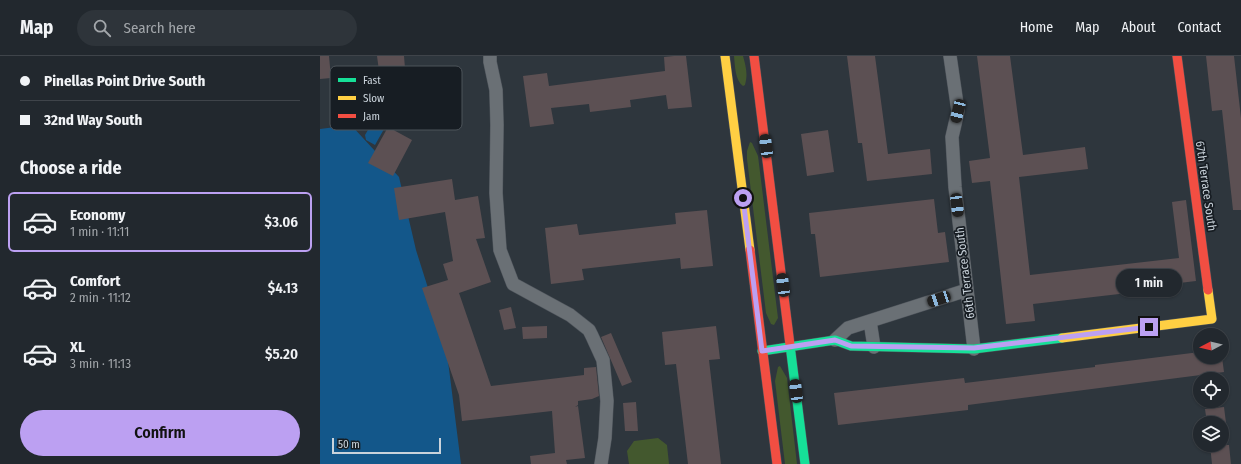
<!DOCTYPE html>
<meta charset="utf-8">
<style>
:root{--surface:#22282e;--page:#2e343a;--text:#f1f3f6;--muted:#a2a6aa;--line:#3f444a;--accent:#bca0f2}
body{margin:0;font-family:"Fira Sans Condensed",sans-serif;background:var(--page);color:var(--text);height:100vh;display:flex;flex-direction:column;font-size:15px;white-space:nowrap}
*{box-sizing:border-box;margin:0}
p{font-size:13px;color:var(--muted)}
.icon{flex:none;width:22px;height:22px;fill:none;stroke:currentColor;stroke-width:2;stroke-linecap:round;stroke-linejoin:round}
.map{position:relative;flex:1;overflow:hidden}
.side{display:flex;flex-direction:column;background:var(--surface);width:320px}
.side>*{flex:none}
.guide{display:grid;align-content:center;height:88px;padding:0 20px;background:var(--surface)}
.needle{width:26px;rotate:263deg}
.controls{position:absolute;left:873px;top:272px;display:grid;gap:8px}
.controls a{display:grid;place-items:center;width:36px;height:36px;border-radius:50%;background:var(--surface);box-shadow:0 1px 3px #0004,0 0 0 1px var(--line);font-size:20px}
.scale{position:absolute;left:12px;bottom:10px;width:109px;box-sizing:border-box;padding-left:4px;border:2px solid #cad3db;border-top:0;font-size:11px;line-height:14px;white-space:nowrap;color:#cad3db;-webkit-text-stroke:3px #171d23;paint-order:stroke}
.end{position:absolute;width:18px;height:18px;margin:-9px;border:5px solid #bca0f2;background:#111;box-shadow:0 0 0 2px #111}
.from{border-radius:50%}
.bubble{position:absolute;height:28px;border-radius:14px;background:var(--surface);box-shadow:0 1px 3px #0004,0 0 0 1px var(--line);font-size:13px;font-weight:600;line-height:28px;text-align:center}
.car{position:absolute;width:12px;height:24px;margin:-12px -6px;border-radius:5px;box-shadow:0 0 3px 1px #0007;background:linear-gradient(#222 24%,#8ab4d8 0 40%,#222 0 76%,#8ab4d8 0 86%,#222 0)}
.guide b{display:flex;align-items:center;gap:14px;height:38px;font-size:15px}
.guide b+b{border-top:1px solid var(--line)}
.guide i{width:10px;height:10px;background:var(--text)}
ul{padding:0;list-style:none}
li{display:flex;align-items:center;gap:12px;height:60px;margin:0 8px 6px;padding:0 12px;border:2px solid transparent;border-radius:6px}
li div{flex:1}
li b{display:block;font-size:15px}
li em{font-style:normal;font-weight:600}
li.active{border-color:var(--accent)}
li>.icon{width:36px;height:36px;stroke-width:1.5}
h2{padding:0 20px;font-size:18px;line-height:48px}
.cta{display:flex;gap:8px;margin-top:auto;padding:8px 20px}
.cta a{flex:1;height:46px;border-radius:24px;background:var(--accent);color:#111;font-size:16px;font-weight:600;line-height:46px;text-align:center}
header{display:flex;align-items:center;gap:24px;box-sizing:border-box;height:56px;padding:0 20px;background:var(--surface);border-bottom:1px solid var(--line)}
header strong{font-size:19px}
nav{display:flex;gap:22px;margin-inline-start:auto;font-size:14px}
.search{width:280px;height:36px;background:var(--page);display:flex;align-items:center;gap:10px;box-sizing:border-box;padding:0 14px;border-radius:22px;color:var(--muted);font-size:15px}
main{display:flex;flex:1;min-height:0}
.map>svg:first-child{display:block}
.green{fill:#43582e}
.water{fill:#13578a}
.building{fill:#5c5053}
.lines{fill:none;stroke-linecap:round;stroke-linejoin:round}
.street-casing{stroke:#4e545b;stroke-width:14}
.fast-casing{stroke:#4e545b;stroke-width:10}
.slow-casing{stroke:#4e545b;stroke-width:10}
.jam-casing{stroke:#4e545b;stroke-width:10}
.street{stroke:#6a7075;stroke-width:13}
.fast{stroke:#16e098;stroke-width:9}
.slow{stroke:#ffcf43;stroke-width:9}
.jam{stroke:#f24e42;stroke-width:9}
.route{stroke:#bca0f2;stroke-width:5}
.labels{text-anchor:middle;stroke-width:3.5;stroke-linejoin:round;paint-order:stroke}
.street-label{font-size:12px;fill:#cad3db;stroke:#171d23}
.key{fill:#171d23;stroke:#4d545a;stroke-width:1}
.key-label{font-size:11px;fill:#cad3db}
</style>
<header>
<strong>Map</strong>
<div class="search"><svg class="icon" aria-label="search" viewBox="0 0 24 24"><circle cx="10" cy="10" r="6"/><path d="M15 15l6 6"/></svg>Search here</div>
<nav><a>Home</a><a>Map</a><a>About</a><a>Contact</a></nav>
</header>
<main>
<section class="side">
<div class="guide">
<b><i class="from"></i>Pinellas Point Drive South</b>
<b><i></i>32nd Way South</b>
</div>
<h2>Choose a ride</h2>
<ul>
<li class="active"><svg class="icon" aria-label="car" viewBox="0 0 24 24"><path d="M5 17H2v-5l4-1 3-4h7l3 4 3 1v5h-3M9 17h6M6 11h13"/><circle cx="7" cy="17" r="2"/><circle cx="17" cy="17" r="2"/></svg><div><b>Economy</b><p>1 min · 11:11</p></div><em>$3.06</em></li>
<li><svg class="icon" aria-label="car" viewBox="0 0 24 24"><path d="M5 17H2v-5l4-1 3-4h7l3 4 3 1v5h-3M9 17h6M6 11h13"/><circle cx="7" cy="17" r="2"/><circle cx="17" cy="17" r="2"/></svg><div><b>Comfort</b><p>2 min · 11:12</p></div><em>$4.13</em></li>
<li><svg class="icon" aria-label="car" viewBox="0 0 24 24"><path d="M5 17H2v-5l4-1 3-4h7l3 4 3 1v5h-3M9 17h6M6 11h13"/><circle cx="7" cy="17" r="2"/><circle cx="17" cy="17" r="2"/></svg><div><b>XL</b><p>3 min · 11:13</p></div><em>$5.20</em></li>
</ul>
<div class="cta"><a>Confirm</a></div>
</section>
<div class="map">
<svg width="921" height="408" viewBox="0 0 921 408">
<rect width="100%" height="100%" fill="#2e363d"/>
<path class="green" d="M414,0h9c3,11 5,18 2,29l-2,1c-8,-6 -8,-20 -9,-30z
M430,86l2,1 6,13 20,162 -4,7 -3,-1 -5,-11 -19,-154v-8z
M460,310l7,12 10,86h-12l-10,-83 3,-14z
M338,382l9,7 2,19h-40l-2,-13 7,-10z"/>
<path class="water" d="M60,61l8,5 -13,23 -9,-5 -1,-5 10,-17z
M31,69l48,52 17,73 30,95 15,119h-141v-335z"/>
<path class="building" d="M0,0h9l2,22 -11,1z
M57,0h27l1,12 -26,3z
M354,0h12l6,51 -24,2 -2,-14 -36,5 1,7 -41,5 -1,-8 -38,4 3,16 -24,3 -7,-51 24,-3 2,13 116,-15 -1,-14z
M527,0h28l13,98 42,-5 2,25 -65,7 -5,-38h-4z
M657,0h33l13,99 62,-8 3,22 -69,8 11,98 149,-17 -7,-56 14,-2 10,81 -25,3v4l-138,16 2,17 -29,3 -16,-143 -18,2 -3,-22 21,-3z
M886,0h28l7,62v92h-8l-11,-100 -10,1z
M68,71l24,13 -19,36 -25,-13z
M508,74l6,42 -27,4 -6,-42z
M132,123l3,21 23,-4 7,42 -9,1 15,43 -32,11 32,93 93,-11v-7l12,-1 3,29 -7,3 -14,2v4l-3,2 3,-1 7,52 -19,2 1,4h-36l-1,-8 25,-3 -3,-42 -90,10 -3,-26 -37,-107 26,-8 -5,-16 10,-3 -8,-49 -46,8 -5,-32z
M614,143l4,34 7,-1 4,30 -129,15 -5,-43h-4l-2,-21z
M387,154l6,56 -32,3 -1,-11 -98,11 2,11 -33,4 -6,-56 32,-4 2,11 97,-11 -1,-11z
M191,251l5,21 -12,2 -5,-20z
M227,270v12l-24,1 -1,-12z
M396,270l4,33 -11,1 12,104h-33l-12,-100 -11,1 -3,-33z
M291,277l21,49 -10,4 -21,-49z
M880,296v5h22l2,15 -256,33v5l-130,15 -4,-32 130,-15 1,5 130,-16v-2z
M316,346l2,29h-13l-2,-28z
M904,351l2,16h-19l-2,-14z
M890,389h19l2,19h-19z"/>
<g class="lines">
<defs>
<path id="street" d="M170,0v6l6,28 1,35 -1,68 4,57 13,34 57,31 19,15 3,6 11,24 4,41 -2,37 -4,26
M630,0l8,55 -6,26 3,50 19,162
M550,265l4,26
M515,284l13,-12 119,-38"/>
<path id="fast" d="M470,289l15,119
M442,295l73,-11 16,6 123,3 88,-11"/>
<path id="slow" d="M405,0l25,194
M742,282l150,-19 -4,-29"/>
<path id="jam" d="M434,0l36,289
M857,0l31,234
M430,194l27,214"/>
</defs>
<use href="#street" class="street-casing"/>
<use href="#fast" class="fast-casing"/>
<use href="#slow" class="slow-casing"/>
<use href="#jam" class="jam-casing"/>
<use href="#street" class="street"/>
<use href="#fast" class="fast"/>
<use href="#slow" class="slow"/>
<use href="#jam" class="jam"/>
</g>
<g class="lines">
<path class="route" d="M423,142l19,153 73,-11 16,6 123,2 175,-21"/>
</g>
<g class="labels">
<g class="street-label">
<text transform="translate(886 130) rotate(82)" y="4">67th Terrace South</text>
<text transform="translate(645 217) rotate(-97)" y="4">66th Terrace South</text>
</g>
</g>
<rect x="10" y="10" width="132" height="64" rx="6" class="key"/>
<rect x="18" y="22" width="18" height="4" fill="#16e098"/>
<rect x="18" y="40" width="18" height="4" fill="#ffcf43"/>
<rect x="18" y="58" width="18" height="4" fill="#f24e42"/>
<g class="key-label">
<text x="43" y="28">Fast</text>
<text x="43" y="46">Slow</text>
<text x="43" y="64">Jam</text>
</g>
</svg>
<div class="controls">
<a><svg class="needle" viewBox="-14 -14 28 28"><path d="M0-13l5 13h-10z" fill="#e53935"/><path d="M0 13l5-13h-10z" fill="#a2a6aa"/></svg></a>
<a><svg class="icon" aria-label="locate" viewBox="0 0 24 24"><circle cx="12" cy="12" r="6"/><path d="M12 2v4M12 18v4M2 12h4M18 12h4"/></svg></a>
<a><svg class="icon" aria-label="layers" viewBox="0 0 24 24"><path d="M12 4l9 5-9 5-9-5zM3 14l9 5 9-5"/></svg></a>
</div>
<div class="scale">50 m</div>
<i class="end from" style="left:423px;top:142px"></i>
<i class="end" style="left:829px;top:271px"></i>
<div class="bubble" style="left:796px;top:213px;width:66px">1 min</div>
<i class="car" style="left:638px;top:55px;rotate:194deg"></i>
<i class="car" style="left:446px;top:90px;rotate:353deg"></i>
<i class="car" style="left:637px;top:149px;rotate:173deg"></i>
<i class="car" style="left:463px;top:229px;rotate:353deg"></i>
<i class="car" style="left:619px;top:243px;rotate:252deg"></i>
<i class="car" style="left:476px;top:335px;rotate:353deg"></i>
</div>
</main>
